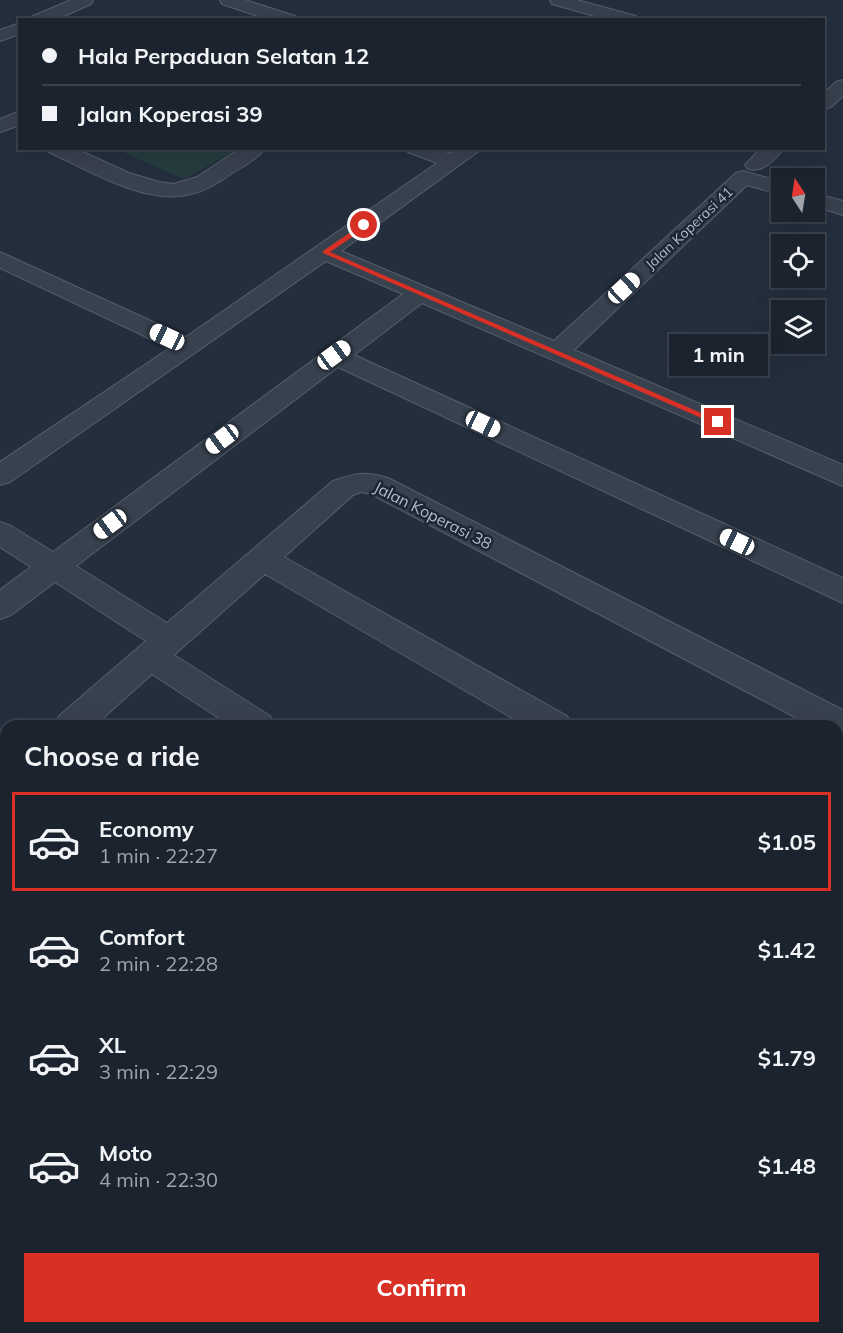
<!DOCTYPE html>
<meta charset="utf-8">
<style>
:root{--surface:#1b232e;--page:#242b36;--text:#f1f3f6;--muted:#a0a4aa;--line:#39404a;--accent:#d93025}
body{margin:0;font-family:Mulish,sans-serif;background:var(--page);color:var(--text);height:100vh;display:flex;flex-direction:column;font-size:22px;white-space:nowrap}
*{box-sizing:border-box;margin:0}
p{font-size:20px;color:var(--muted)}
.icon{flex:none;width:33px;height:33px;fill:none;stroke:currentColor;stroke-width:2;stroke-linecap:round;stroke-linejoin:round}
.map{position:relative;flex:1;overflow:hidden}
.details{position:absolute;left:0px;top:720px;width:843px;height:614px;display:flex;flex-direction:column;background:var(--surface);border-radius:18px 18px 0 0;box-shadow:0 6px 24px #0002,0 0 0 2px var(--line)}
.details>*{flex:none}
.guide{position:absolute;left:18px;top:18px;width:807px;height:132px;border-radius:0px;box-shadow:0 6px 24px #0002,0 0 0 2px var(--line);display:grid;align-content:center;height:132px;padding:0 24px;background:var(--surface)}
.needle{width:39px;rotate:348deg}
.fabs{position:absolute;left:771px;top:168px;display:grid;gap:12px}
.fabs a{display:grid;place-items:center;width:54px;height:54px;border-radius:0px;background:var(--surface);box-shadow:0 6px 24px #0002,0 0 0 2px var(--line);font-size:30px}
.end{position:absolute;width:27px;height:27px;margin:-14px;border:8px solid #d93025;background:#fff;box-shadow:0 0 0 3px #fff}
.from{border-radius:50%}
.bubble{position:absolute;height:42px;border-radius:0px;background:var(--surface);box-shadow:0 6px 24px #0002,0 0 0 2px var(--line);font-size:20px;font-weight:700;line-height:42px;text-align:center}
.car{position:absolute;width:18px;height:36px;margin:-18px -9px;border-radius:8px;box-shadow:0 0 4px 2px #0007;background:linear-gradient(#fff 24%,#345 0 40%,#fff 0 76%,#345 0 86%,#fff 0)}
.guide b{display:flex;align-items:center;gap:21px;height:57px;font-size:22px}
.guide b+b{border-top:2px solid var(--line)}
.guide i{width:15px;height:15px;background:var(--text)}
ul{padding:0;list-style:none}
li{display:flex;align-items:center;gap:18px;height:99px;margin:0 12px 9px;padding:0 12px;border:3px solid transparent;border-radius:0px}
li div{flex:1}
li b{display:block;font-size:22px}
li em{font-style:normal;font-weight:700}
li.current{border-color:var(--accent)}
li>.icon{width:54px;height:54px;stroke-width:1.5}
h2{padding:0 24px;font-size:27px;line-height:72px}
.action{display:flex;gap:12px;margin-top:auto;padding:12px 24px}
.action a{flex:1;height:69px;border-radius:0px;background:var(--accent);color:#fff;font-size:24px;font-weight:700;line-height:69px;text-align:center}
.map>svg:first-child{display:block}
.green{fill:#263c3f}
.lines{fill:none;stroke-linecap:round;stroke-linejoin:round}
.minor-casing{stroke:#565f6c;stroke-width:2}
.minor{fill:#38414e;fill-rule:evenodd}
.route{fill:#d93025}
.labels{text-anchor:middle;stroke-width:5;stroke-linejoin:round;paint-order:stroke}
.far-street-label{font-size:14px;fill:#b4bcc9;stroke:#1d2633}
.street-label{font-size:16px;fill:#b4bcc9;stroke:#1d2633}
</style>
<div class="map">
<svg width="843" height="1333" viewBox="0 0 843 1333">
<rect width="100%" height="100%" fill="#242f3e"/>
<path class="green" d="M116,149l122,-1v1l-54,30z"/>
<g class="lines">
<defs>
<path id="minor" d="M71,0h22l-2,4 -36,16h-24l2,-4z
M220,0h25l50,16 2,4h-27l-48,-16z
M550,0h27l59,16 2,4h-29l-57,-16z
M20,23v11l-20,7v-11z
M843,80v16l-12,11 -7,2v-16l12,-11z
M20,111v14l-20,7v-13z
M46,148h28l55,25 30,9 15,2 23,-7 44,-29h24c-7,11 -22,18 -33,25 -13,10 -29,19 -45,22 -43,9 -100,-25 -138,-43z
M405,148h30l16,6 8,-6h24l-142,103 213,90 182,-168 7,-2 39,11v13l-35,-10 -173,165 269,115v21l-421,-183 -68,52 489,223v25l-505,-236 -262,199 91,57 166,-142c22,-8 32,-10 55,-3l455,232v30l-6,-2v-12h-25l-441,-232 -10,-2 -8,3 -69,62 283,159 5,10h-46l-261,-152 -91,81 96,61 5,10h-44l-79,-52 -58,52h-40l5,-10 87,-75 -91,-59 -44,33 -11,4v-29l31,-23 -31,-20v-25l11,4 42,26 350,-258 -77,-33 -316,221 -10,3v-23l170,-114 -170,-80v-16l186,85 251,-174 -29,-11z
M761,148h23c-9,12 -21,25 -36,21l-3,-4z
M814,193l29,8v14l-29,-9z
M6,767v33l-6,2v-33z
M837,869l6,3v36l-6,-3z
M0,986l6,2v43l-6,-2z
M837,1079l6,3v45l-6,-3z
M322,1328h53l3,5h-53z
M740,1328h54l3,5h-54z"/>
</defs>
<use href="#minor" class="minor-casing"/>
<use href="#minor" class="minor"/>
</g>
<path class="route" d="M364,223l3,4 -37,25 392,170 -7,2 -392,-171v-2z"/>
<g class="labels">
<g class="far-street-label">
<text transform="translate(689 228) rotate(-43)" y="5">Jalan Koperasi 41</text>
</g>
<g class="street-label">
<text transform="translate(433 515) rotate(27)" y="6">Jalan Koperasi 38</text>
</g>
</g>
</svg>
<div class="fabs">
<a><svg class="needle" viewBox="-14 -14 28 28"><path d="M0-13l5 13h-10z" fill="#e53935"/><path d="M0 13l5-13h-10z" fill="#a0a4aa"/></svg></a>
<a><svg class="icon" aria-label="locate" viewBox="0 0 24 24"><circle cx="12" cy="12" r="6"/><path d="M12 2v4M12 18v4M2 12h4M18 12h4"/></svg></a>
<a><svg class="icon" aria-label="layers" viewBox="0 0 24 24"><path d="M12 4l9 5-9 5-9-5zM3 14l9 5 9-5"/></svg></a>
</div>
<i class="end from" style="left:364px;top:225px"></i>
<i class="end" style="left:718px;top:422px"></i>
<div class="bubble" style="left:669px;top:334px;width:99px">1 min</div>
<i class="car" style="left:624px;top:288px;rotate:47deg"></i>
<i class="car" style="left:167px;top:337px;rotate:295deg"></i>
<i class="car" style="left:334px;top:355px;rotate:54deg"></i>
<i class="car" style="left:483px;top:424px;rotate:115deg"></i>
<i class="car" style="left:222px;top:439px;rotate:233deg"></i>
<i class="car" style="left:110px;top:524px;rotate:233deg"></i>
<i class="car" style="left:737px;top:542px;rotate:295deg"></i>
<div class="guide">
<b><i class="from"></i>Hala Perpaduan Selatan 12</b>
<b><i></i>Jalan Koperasi 39</b>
</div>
<section class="details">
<h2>Choose a ride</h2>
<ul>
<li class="current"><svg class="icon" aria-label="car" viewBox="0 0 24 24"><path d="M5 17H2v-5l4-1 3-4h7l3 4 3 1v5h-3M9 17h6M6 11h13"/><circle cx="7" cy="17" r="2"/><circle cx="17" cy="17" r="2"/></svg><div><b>Economy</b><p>1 min · 22:27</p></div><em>$1.05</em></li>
<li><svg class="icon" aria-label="car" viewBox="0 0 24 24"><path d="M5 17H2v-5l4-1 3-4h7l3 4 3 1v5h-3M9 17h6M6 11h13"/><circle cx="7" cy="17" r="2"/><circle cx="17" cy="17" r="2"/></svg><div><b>Comfort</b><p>2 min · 22:28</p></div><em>$1.42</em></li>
<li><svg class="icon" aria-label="car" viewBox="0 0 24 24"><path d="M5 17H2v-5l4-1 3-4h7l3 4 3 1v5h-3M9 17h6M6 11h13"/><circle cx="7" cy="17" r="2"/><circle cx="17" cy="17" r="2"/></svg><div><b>XL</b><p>3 min · 22:29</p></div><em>$1.79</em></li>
<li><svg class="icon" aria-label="car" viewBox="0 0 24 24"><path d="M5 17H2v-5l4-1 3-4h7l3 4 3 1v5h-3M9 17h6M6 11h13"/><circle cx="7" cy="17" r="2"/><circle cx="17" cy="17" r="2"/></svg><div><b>Moto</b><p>4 min · 22:30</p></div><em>$1.48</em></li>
</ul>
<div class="action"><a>Confirm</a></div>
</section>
</div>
